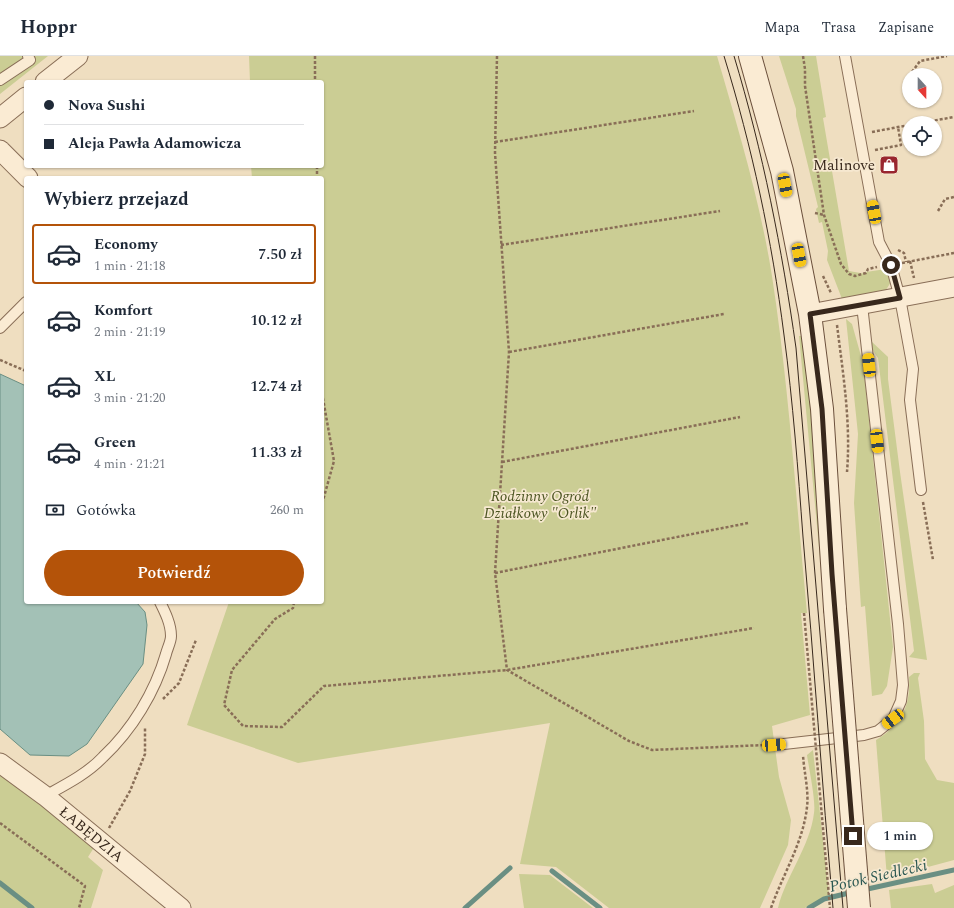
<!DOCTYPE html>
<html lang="pl">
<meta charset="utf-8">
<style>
:root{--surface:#fff;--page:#f2f2f3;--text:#1f2937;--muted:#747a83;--line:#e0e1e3;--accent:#b45309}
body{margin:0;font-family:Spectral,serif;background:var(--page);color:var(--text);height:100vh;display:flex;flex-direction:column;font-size:15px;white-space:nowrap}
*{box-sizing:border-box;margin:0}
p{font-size:13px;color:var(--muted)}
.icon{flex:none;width:22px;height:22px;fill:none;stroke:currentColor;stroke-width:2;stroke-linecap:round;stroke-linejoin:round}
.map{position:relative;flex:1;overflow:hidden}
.sheet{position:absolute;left:24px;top:120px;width:300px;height:428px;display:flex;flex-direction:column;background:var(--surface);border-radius:4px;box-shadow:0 1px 3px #0004}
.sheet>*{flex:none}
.banner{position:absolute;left:24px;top:24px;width:300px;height:88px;border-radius:4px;box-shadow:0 1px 3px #0004;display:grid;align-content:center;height:88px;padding:0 20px;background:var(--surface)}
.needle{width:26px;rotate:159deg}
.tools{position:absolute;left:902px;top:12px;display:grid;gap:8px}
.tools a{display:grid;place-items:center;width:40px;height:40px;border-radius:50%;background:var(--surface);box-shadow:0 1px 3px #0004;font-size:20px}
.end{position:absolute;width:18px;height:18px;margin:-9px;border:5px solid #38281c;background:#fff;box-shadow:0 0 0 2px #fff}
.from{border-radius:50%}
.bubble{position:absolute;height:28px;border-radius:14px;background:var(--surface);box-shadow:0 1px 3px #0004;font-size:13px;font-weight:600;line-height:28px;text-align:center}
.car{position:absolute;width:12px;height:24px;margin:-12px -6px;border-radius:5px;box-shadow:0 0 3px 1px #0007;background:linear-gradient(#f5c518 24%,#345 0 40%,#f5c518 0 76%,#345 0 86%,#f5c518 0)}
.banner b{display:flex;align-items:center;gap:14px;height:38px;font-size:15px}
.banner b+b{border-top:1px solid var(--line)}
.banner i{width:10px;height:10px;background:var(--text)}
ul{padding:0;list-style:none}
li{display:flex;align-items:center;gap:12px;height:60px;margin:0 8px 6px;padding:0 12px;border:2px solid transparent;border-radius:4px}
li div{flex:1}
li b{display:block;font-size:15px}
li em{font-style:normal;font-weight:600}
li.active{border-color:var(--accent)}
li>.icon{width:36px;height:36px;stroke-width:1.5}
h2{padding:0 20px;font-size:18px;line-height:48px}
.pay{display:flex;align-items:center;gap:10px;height:44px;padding:0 20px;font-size:15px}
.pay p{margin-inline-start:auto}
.action{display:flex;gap:8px;margin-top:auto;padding:8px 20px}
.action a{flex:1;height:46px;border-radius:24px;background:var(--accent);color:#fff;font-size:16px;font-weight:600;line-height:46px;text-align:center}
header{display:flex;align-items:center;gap:24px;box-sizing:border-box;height:56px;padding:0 20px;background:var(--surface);border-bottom:1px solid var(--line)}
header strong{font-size:19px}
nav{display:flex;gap:22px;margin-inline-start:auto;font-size:14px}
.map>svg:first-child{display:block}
.green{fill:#cbcd94}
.water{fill:#a3c1b6;stroke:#6a8f83}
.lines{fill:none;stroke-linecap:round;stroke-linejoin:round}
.stream{stroke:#6a8f83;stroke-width:5}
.service-casing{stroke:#896e57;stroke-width:12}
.minor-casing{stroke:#896e57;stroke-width:21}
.secondary-casing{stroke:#6a4f3b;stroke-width:24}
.path{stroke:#896e57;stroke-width:2.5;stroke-dasharray:3 2;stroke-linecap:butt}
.service{stroke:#faebd3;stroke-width:10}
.minor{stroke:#faebd3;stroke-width:19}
.secondary{stroke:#faebd3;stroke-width:22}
.tram{stroke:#38281c;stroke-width:1}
.secondary-bridge-casing{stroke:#6a4f3b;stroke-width:24;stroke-linecap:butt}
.path-bridge{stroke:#896e57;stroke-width:2.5;stroke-dasharray:3 2;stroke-linecap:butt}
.secondary-bridge{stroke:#faebd3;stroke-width:22}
.route{stroke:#38281c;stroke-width:5}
.labels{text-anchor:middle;stroke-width:3.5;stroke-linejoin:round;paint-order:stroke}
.poi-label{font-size:15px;fill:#38281c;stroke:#f6e8d0;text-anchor:end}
.park-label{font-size:15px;font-style:italic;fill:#4c5522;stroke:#f6e8d0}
.street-label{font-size:15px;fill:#38281c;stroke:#f6e8d0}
.water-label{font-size:16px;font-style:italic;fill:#2b5852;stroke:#f6e8d0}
</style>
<header>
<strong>Hoppr</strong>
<nav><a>Mapa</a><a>Trasa</a><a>Zapisane</a></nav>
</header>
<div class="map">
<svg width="954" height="852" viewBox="0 0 954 852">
<rect width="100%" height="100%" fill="#efdec0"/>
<path class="green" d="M0,0h48l-48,38z
M249,0h468c21,72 43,145 55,220 17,111 24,224 35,337h-6l9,102 -38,11 7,51 12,43 -3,25 -28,63h-151l-53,-41 -36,-3 30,-141 -252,40 -111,-38 42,-123h93v-424h-70l-1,-12h71v-84h-72z
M779,0h37l10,61 -3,1 26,153 17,3v-2l20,-3 5,13 -7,11 -42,6 -15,-39 1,-9 -6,-29 -3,1 -3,-14 2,-2 -22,-91v-7z
M846,263l6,5 11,39 30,284 -6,39 -5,8 -10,2 -7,-90 -4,1 -7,-104 4,-69z
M799,280h3l8,58 12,185z
M871,285l17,16v22l12,93 27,188 -18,-3 5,-6 -36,-293 -6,-9z
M914,617h6l-2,5 6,43 1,38 12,21 17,3v77l-67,18 -11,-138c25,-15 35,-34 33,-63z
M813,694l16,145 -24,13h-27c8,-33 32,-61 36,-95 2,-12 -5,-44 -7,-58z
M0,719l95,71 -7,11 15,13 -12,38h-91z
M519,818l31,1 43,33h-69z
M932,828l3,9 19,-8v23h-63l-2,-18z"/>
<path class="water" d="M0,318l26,12v216h110l9,10 2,13 -4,39 -56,80 -18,12 -39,-1 -30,-26z"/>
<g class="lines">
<path class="stream" d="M552,815l48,37
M0,827l32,25
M863,834l91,-20
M465,852l45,-40
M809,852l15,-9 29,-7"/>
<defs>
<path id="service" d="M845,0l34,186 12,23 9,33 13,71 -3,31 11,90
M0,24l30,-20 -2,-4
M0,272l26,-26
M775,689l89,-10 14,-4 15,-12 8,-18 2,-16 -5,-61 -36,-319
M45,740c20,-11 42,-22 58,-39 29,-27 52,-65 63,-103 1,-5 5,-12 5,-18 0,-12 -6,-24 -11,-34"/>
<g id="minor">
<path d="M45,26l33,-26"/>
<path d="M0,62l26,-21"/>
<path d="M0,94l28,28"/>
<path d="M810,258l144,-27"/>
<path id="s1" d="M0,707l45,33 136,112"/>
</g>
<path id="secondary" d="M750,0l32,115 28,143 12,95 13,200"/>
</defs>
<use href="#service" class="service-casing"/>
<use href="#minor" class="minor-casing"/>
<use href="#secondary" class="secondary-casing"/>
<path class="path" d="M315,0v26
M497,0l-2,97 14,199 -14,221 12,97 122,71 23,9 112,-5
M803,0l2,13v17l19,129 17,49 8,10 6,2 11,-3 2,-4 9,-2
M912,16l8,-11 27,-5
M920,67l34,-6
M872,76l37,-7
M495,86l199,-31
M875,94l26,-5 -3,-18
M317,110v12
M938,155l7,-12 9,-2
M815,157l9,2
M501,189l219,-34
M898,194l6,3 2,9
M910,205l4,17
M902,207l52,-10
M823,220l8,17
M837,269c6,49 14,97 10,147
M509,296l215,-38
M0,304l26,11
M322,337l12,68 -12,43
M502,406l238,-45
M923,446l10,58
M495,517l253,-50
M294,546l-1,6 -18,11 -43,51 -8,35 19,21 39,1 42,-41 183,-16 247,-42
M163,643l16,-16 17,-43
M0,767l85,63 -6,22
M109,772l21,-37 15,-37v-27
M771,852c12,-34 32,-65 36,-101 2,-16 -3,-35 -4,-52"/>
<use href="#service" class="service"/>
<use href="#minor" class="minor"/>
<use href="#secondary" class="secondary"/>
<path class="tram" d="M724,0c28,91 48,184 60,279 9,67 14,135 19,202 11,124 19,247 30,371
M734,0c29,96 48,193 62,292l47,560"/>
<defs>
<path id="secondary-bridge" d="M835,553l24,299"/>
</defs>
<use href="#secondary-bridge" class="secondary-bridge-casing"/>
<path class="path-bridge" d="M804,557l26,295"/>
<use href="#secondary-bridge" class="secondary-bridge"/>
</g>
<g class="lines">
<path class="route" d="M853,780l-21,-262 -10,-165 -12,-95 90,-16 -9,-33"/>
</g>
<defs>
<symbol id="shop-square" viewBox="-11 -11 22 22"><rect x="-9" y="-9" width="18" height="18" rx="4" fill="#99262f" stroke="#f6e8d0"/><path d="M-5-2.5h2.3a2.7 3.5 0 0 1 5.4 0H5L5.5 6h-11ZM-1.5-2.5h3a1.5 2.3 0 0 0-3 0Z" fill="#fff"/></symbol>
</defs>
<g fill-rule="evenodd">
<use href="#shop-square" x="878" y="98" width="22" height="22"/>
</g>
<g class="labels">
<g class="poi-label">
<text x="875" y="114">Malinove</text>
</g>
<g class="park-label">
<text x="540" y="445">Rodzinny Ogród<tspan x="540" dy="17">Działkowy "Orlik"</tspan></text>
</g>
<g class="street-label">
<text dy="5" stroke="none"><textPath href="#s1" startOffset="116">ŁABĘDZIA</textPath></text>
</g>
<g class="water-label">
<text transform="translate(878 819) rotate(-13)" y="6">Potok Siedlecki</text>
</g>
</g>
</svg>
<div class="tools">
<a><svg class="needle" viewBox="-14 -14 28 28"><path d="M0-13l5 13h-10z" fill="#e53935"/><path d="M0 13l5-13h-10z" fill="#747a83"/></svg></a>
<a><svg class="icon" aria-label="locate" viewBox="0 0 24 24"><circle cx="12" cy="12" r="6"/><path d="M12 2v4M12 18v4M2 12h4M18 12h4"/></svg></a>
</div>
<i class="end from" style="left:891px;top:209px"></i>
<i class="end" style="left:853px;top:780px"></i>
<div class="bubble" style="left:867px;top:766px;width:66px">1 min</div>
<i class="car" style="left:785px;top:129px;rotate:169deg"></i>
<i class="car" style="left:874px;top:156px;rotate:349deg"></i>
<i class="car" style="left:799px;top:199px;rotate:169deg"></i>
<i class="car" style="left:869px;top:309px;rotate:354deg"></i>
<i class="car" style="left:877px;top:385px;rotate:174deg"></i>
<i class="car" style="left:893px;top:663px;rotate:233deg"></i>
<i class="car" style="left:774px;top:689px;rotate:86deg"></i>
<div class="banner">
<b><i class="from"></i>Nova Sushi</b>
<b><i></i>Aleja Pawła Adamowicza</b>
</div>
<section class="sheet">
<h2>Wybierz przejazd</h2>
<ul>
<li class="active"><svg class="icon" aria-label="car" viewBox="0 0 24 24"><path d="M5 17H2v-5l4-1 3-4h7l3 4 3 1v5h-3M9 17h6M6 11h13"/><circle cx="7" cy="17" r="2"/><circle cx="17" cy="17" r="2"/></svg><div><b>Economy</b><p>1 min · 21:18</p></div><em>7.50 zł</em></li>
<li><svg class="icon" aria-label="car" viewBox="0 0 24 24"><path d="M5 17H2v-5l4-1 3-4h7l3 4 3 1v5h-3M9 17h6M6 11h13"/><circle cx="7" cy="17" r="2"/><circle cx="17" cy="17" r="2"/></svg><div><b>Komfort</b><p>2 min · 21:19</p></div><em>10.12 zł</em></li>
<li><svg class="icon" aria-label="car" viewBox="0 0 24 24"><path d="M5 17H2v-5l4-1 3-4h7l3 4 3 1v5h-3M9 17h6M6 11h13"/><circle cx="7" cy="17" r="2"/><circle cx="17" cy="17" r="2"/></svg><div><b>XL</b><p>3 min · 21:20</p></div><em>12.74 zł</em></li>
<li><svg class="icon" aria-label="car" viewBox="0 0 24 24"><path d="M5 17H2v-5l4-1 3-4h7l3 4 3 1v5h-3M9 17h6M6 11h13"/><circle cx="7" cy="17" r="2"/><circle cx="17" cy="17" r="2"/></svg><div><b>Green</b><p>4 min · 21:21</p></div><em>11.33 zł</em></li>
</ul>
<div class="pay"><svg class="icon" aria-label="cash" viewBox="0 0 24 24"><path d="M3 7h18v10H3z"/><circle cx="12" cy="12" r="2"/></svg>Gotówka<p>260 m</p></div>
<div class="action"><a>Potwierdź</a></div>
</section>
</div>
